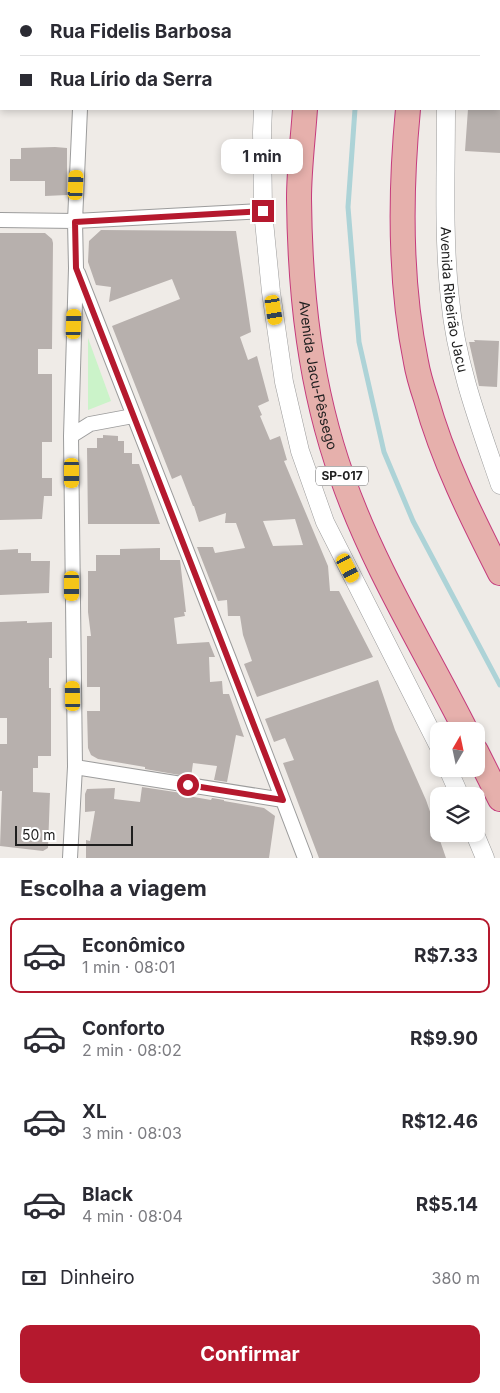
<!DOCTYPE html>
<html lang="pt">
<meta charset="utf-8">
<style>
:root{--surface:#fff;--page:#f2f2f3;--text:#2b2b33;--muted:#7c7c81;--line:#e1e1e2;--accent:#b5192e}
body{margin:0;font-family:Inter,sans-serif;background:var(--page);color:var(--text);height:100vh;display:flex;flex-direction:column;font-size:19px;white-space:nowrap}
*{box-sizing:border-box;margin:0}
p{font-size:16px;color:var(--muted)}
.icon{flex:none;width:28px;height:28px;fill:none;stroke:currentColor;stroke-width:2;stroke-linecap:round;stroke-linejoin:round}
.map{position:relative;height:858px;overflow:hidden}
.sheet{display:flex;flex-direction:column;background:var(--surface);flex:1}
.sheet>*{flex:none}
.guide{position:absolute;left:0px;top:0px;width:500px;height:110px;box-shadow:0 2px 8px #0003;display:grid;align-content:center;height:110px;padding:0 20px;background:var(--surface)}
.needle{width:32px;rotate:9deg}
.tools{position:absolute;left:430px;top:722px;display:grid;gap:10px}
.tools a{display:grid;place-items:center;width:55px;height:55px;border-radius:10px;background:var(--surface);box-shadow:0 2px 8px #0003;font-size:25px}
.scale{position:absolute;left:15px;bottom:12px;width:118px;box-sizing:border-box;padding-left:5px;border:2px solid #1f1f1f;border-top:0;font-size:14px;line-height:18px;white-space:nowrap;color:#1f1f1f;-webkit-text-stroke:4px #fff;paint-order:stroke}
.end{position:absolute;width:22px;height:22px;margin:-11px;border:6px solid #b5192e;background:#fff;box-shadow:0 0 0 2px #fff}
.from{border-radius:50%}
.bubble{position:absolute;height:35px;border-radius:10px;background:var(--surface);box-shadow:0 2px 8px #0003;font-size:16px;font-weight:700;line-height:35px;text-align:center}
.car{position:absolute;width:15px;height:30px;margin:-15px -8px;border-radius:6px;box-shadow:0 0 4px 1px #0007;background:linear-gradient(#f5c518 24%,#345 0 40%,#f5c518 0 76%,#345 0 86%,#f5c518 0)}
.guide b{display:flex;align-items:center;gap:18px;height:48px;font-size:19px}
.guide b+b{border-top:1px solid var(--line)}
.guide i{width:12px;height:12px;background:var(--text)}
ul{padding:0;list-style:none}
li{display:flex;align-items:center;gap:15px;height:75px;margin:0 10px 8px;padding:0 10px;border:2px solid transparent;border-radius:10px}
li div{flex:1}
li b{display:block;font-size:19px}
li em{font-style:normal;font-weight:700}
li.on{border-color:var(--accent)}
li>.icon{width:45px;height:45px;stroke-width:1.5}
h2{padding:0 20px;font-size:22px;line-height:60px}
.pay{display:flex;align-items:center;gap:12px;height:55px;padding:0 20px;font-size:19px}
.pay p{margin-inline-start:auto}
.primary-button{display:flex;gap:10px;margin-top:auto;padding:10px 20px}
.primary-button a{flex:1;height:58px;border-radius:10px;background:var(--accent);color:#fff;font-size:20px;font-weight:700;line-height:58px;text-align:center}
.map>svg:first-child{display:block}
.park{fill:#cbf3c9}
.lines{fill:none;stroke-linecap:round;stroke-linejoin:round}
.stream{stroke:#add3d7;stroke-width:5}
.building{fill:#b7b0ad;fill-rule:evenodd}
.minor-casing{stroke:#9c9c9c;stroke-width:16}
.tertiary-casing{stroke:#9c9c9c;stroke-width:19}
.trunk-casing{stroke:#c53b7c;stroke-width:26}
.minor{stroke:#fff;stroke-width:14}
.tertiary{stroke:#fff;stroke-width:18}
.trunk{stroke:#e6b0ac;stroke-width:24}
.route{stroke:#b5192e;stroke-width:6}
.labels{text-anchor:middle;stroke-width:5;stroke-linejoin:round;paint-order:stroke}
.shield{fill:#fff;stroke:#626262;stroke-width:1}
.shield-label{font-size:12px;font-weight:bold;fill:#1f1f1f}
.street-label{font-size:14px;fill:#1f1f1f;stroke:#fff}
</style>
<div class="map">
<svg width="500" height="858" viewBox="0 0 500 858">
<rect width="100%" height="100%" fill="#efebe7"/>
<path class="park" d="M88,338l23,63 -23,9z"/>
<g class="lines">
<path class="stream" d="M364,1v-1
M355,109l-7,98 11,135 25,110 29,69 87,164"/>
</g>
<path class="building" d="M468,109h32v44l-35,-2z
M55,147l12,1v47l-22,1v-15h-35v-22h11v-11z
M101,230l135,1 15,101 -11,5 8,23 9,-4 12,45 -11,5 4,9 -2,1 10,24 10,-4 7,24 -3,1 44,105 2,25h9l34,66 -116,40 -13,-33 8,-3 -9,-26 -3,-19h-12l-1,-16 -9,1 -21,-54h16l2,6 30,-5 -9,-25h-11l1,-10 -27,9 -5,-16h-1l-12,-31 -9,4 -60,-153 68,-27 -8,-20 -63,23 2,-15 -15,-2 -8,-23 1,-21zM295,519l8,26 -30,1 -10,-25z
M0,233h45l7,6 1,4 -1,106h-14v25h14v68h-10v36h10v18h-8l-2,23 -42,1z
M474,340l25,1 -2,46 -18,-1 -10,-44h6z
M103,435l15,1v5h6v12h8v11h7l21,60h-72l-1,-76h10v-10h6z
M160,548v12h20l6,52h-2l1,4 -11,2 3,26 32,-2 6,15h-6l1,25 12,-1 1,13h6l15,43 -8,-2 -9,47 -13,-2 3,-14 -24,-3 -2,14 -46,-8v-2l-47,-8 -7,-4 -3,-7 -1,-37h13v-24h-13v-51h4l-3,-24v-41h8v-16h24v-6z
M18,549v4h13v8h19l-1,32 -49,2v-45z
M27,621v2l25,-1v36h-3v30h2v68h-13v12h-5v24l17,1 -2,55 -5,3 -43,-5 2,-55h-2v-47h7v-26h-7v-96z
M378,680l17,50 31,70 20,58h-127l-36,-95 11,-3 -9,-22 -11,4 -9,-23z
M142,787l46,7v2l23,4 1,-2 12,2v1l40,7 11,8 -6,42h-183v-18l4,1 5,-30 -10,1v-18l2,-5 28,-1 -1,11 26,3z"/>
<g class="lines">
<defs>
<path id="minor" d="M40,0l1,1
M0,220l75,1 188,-10
M78,273l151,386 76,199
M71,436l19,-12 43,-8
M75,767l208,33
M70,858l5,-91 -4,-331 5,-168 -1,-47 5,-112"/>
<g id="tertiary">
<path d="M276,1l1,-1"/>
<path d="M447,1v-1"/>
<path d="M263,109l-1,23 1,79 8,81 13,90 16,69 25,71 114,225"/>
<path id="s1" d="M446,109c0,63 -3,127 4,190 6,64 29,125 50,186"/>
<path d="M448,769l12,27"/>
<path d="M475,834l10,24"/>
</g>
<g id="trunk">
<path d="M313,1v-1"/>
<path d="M418,1v-1"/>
<path id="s2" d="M305,109c-2,30 -6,60 -6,90 1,96 11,188 43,278 31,89 82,171 124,254"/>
<path d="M408,109c-8,84 -9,170 8,253 2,12 6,25 10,37 17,61 45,117 74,174"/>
<path d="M476,751l24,48"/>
</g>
</defs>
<use href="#minor" class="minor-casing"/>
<use href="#tertiary" class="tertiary-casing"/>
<use href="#trunk" class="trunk-casing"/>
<use href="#minor" class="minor"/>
<use href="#tertiary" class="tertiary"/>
<use href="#trunk" class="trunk"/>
</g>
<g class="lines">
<path class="route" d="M188,785l95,15 -207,-532 -1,-46 188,-11"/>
</g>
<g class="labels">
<rect class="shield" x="316" y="466.5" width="52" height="19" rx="4"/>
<g class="shield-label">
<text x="342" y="480">SP-017</text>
</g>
<g class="street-label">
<text dy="5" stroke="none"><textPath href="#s1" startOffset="191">Avenida Ribeirão Jacu</textPath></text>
<text dy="5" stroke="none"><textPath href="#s2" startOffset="268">Avenida Jacu-Pêssego</textPath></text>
</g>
</g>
</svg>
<div class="tools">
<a><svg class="needle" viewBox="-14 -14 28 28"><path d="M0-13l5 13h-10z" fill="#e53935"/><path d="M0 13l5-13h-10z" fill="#7c7c81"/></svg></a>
<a><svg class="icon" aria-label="layers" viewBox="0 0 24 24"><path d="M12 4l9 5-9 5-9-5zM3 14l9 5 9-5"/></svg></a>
</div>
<div class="scale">50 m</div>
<i class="end from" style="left:188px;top:785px"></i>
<i class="end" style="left:263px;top:211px"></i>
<div class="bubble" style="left:221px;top:139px;width:82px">1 min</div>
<i class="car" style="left:76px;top:185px;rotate:3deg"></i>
<i class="car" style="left:274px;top:310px;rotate:171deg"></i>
<i class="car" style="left:74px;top:324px;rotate:2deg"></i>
<i class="car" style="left:72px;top:473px;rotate:180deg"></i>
<i class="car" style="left:348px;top:568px;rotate:152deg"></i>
<i class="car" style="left:72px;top:586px;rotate:180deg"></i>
<i class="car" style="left:73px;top:696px;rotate:359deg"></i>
<div class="guide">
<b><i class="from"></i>Rua Fidelis Barbosa</b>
<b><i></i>Rua Lírio da Serra</b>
</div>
</div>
<section class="sheet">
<h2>Escolha a viagem</h2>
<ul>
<li class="on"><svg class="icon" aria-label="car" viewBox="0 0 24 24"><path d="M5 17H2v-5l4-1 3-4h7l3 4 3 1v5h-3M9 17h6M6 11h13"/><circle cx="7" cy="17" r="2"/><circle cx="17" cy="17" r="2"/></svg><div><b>Econômico</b><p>1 min · 08:01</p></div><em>R$7.33</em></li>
<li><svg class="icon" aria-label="car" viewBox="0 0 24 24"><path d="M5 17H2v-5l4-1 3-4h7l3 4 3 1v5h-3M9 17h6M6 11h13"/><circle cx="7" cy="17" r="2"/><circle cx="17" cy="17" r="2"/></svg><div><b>Conforto</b><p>2 min · 08:02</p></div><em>R$9.90</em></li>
<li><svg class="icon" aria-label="car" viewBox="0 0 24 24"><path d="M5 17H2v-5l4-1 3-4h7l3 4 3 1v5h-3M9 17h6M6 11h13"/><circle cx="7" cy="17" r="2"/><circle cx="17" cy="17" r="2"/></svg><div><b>XL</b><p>3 min · 08:03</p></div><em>R$12.46</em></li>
<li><svg class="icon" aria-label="car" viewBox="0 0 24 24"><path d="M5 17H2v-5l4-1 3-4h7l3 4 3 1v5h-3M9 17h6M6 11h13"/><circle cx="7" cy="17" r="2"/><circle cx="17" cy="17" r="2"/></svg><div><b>Black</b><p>4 min · 08:04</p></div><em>R$5.14</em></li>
</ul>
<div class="pay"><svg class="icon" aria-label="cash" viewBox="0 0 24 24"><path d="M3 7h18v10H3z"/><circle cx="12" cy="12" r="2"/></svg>Dinheiro<p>380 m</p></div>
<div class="primary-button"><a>Confirmar</a></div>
</section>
